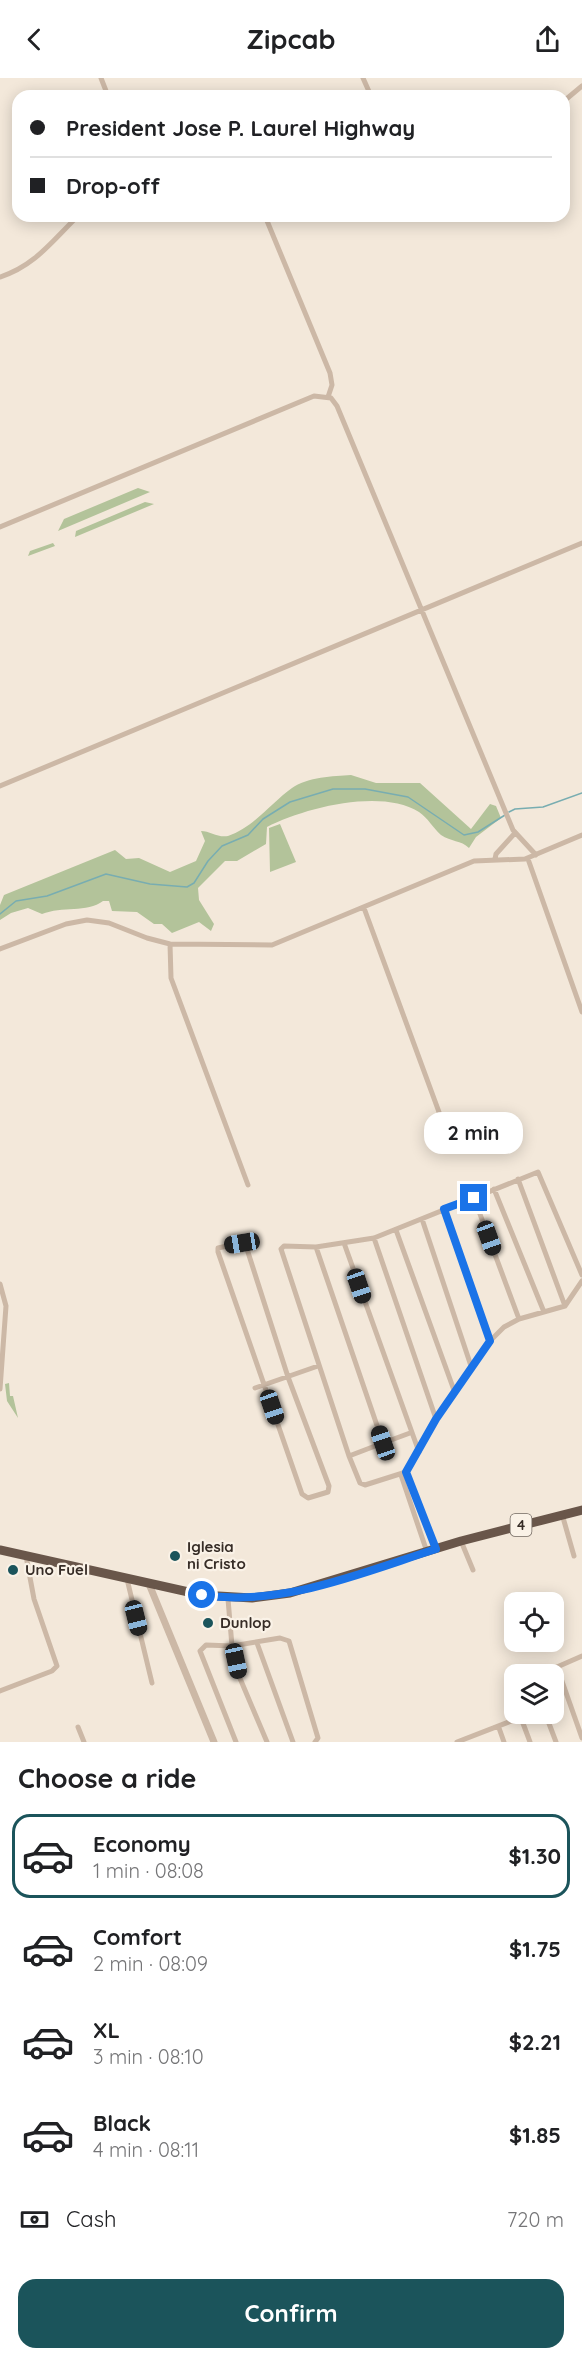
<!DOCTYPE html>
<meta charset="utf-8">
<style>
:root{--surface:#fff;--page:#f6f6f6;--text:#202124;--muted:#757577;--line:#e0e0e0;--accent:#1b545b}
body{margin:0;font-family:Quicksand,sans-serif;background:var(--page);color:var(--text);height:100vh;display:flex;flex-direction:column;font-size:22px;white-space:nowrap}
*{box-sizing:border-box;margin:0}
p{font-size:20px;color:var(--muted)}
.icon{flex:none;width:33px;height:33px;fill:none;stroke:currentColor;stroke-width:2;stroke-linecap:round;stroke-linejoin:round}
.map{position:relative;height:1664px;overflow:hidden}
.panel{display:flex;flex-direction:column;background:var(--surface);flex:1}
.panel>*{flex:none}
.banner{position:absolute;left:12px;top:12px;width:558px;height:132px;border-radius:18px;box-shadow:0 3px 15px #0003;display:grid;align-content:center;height:132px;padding:0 18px;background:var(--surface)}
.buttons{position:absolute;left:504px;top:1514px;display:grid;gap:12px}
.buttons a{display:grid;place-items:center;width:60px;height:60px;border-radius:12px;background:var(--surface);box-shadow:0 3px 15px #0003;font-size:30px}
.end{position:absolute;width:27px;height:27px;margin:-14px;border:8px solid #1a73e8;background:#fff;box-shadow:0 0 0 3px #fff}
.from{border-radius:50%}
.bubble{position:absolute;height:42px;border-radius:18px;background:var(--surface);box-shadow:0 3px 15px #0003;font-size:20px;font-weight:800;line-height:42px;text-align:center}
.car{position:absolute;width:18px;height:36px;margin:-18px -9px;border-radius:8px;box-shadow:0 0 4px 2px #0007;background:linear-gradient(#222 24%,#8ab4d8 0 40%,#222 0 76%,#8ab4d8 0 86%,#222 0)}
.banner b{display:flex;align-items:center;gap:21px;height:57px;font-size:22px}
.banner b+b{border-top:2px solid var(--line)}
.banner i{width:15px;height:15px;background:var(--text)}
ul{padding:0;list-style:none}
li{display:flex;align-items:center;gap:18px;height:84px;margin:0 12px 9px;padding:0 6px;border:3px solid transparent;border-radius:18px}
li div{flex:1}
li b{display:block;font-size:22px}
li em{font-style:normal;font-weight:800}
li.current{border-color:var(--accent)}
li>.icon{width:54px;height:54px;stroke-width:1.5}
h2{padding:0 18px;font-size:27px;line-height:72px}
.pay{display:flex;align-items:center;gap:15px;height:66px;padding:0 18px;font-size:22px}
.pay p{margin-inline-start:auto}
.button{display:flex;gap:12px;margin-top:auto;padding:12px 18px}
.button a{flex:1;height:69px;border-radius:18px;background:var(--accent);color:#fff;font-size:24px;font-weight:800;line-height:69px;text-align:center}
header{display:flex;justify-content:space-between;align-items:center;height:78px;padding:0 18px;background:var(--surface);font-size:27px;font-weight:800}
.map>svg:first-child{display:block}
.green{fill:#b3c39a}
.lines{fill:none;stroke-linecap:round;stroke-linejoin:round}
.stream{stroke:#78adb1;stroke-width:1.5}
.minor{stroke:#ccb8a6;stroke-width:5}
.tertiary{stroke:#ccb8a6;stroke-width:7}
.trunk{stroke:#69564a;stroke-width:9}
.route{stroke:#1a73e8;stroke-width:8}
.poi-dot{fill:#1b545b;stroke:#faf2e7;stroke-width:2}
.labels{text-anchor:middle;stroke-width:4.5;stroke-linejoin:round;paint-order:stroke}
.shield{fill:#faf2e7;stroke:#726861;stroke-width:1.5}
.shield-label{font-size:14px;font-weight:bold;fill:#372d27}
.poi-label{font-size:15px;font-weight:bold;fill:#372d27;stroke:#faf2e7;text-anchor:start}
</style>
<header><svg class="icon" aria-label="back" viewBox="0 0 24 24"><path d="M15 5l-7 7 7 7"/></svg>Zipcab<svg class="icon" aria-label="share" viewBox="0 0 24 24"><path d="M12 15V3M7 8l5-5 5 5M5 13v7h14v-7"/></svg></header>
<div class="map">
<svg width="582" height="1664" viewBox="0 0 582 1664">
<rect width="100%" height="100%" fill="#f3e8da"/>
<path class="green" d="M138,410l12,4 -92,39 6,-12z
M145,424l9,2 -79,33 1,-6z
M53,465l2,3 -27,10 2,-5z
M351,697l25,8h44l51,46 19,-25 6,2 5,12 -25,19 -7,11c-8,-8 -18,-6 -28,-13 -8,-7 -13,-17 -22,-23 -38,-24 -115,-4 -152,15l-1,17 -29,17h-12l-27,27 1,12 15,24 -3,7 -12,-9 -27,11 -10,-9h-8l-17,-12 -25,-1 -3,-10h-6c-16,12 -41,5 -61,13l-14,-6 -17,5 -11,7v-15l4,-10 111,-45 11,9 13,-1 31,14 26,-11 9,-20 -4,-10c9,0 17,7 27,5 25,-8 44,-34 64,-48 16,-11 41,-12 59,-13z
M280,746l16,38 -26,10 -1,-44z
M9,1305l1,13h3l5,22 -11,-17 -2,-17z"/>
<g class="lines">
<path class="stream" d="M509,734l6,-3 28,-2 39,-14
M0,836l16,-13 31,-5 59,-22 44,10 37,3 7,-4 14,-22 14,-15 26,-11 15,-16 27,-17 43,-13h32l43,8 56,38 14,-3 27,-17"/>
<path class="minor" d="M101,0l7,18
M363,0l8,18
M564,23l18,-15
M265,138l65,157 2,12 -4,12
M0,199c35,-11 53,-37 78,-61
M0,449l314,-131 17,2 6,8 176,424 23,25
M0,708l582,-243
M495,781l1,-5 19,-21
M528,781l54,153
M364,830l86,234
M170,866l1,34 77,207
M0,871l66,-25 21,-4 22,3 38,15 23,6 102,1 202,-84 51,-2 57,-24
M518,1101l47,127
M494,1111l50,123
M474,1120l45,121
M444,1131l46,132
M422,1141l50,150
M396,1152l59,163
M374,1160l62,181
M241,1165l5,3 42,131 41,109 -1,6 -20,6 -6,-4 -84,-242v-4z
M344,1165l75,209
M316,1169l67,196 27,-10
M582,1197l-44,-103 -164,66 -58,9 -32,-1 -3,3 68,207 11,27 5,2 41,-13 30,-53 54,-78 14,-14 15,-8 46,-13 17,-25
M0,1206l6,22 -6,83
M255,1310l63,-22
M349,1378l34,-13
M406,1394l30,77
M401,1397l26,77
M562,1436l12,42
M461,1463l12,29
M127,1501l25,104
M228,1521l4,47 7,30 28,66
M257,1565l36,99
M557,1589l25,71
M541,1596l41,-18
M0,1613l52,-20 5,-5 -23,-67 -8,-43
M545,1635l11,29
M521,1640l9,24
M78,1649l6,15
M499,1650l5,14
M236,1664l-36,-91 6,-6 26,1 48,-8 9,3 29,97 -3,4
M457,1664l75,-29"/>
<path class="tertiary" d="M149,1506l65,158"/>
<path class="trunk" d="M0,1472l202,45 50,3 38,-5 171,-52 121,-31"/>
</g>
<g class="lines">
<path class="route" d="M202,1517c80,12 159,-22 234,-46l-30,-77 30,-53 54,-78 -46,-132 30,-11"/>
</g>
<g class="poi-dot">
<circle cx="175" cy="1478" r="6"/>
<circle cx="13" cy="1492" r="6"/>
<circle cx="208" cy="1545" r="6"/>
</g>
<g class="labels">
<rect class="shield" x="510.5" y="1436" width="21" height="22" rx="4.5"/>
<g class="shield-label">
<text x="521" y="1452">4</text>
</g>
<g class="poi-label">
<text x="187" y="1474">Iglesia<tspan x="187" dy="17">ni Cristo</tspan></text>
<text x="25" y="1497">Uno Fuel</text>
<text x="220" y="1550">Dunlop</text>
</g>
</g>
</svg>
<div class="buttons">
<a><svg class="icon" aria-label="locate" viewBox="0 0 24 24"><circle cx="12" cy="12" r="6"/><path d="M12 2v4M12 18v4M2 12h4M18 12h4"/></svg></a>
<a><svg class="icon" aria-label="layers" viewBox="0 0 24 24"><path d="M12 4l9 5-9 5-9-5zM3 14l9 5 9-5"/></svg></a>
</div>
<i class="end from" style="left:202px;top:1517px"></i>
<i class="end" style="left:474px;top:1120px"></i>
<div class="bubble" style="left:424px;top:1034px;width:99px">2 min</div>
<i class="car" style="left:489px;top:1160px;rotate:160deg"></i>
<i class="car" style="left:242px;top:1165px;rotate:261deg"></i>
<i class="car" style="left:359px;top:1208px;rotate:161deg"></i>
<i class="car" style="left:272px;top:1329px;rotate:161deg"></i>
<i class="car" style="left:383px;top:1365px;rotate:341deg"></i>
<i class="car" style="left:136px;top:1540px;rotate:166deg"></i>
<i class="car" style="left:236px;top:1583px;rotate:168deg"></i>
<div class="banner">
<b><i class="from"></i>President Jose P. Laurel Highway</b>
<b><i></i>Drop-off</b>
</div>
</div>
<section class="panel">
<h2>Choose a ride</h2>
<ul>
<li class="current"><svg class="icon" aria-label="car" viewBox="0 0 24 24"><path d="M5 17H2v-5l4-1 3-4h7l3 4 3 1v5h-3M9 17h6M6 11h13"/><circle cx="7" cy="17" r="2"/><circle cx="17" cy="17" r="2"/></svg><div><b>Economy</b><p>1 min · 08:08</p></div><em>$1.30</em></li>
<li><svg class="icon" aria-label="car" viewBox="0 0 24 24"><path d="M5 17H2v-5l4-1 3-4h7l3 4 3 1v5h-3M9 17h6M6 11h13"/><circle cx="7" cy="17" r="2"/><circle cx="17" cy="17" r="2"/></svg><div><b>Comfort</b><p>2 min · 08:09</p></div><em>$1.75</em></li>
<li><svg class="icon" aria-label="car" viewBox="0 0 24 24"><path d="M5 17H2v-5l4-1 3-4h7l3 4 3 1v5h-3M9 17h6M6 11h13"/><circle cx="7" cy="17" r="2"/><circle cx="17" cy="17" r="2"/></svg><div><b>XL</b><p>3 min · 08:10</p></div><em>$2.21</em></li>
<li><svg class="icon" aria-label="car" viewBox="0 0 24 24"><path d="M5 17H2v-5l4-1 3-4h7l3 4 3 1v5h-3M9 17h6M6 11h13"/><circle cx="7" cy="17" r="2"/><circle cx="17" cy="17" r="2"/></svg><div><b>Black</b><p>4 min · 08:11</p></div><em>$1.85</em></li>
</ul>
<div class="pay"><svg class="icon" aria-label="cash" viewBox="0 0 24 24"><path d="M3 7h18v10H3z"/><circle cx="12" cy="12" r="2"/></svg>Cash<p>720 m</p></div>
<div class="button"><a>Confirm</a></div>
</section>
